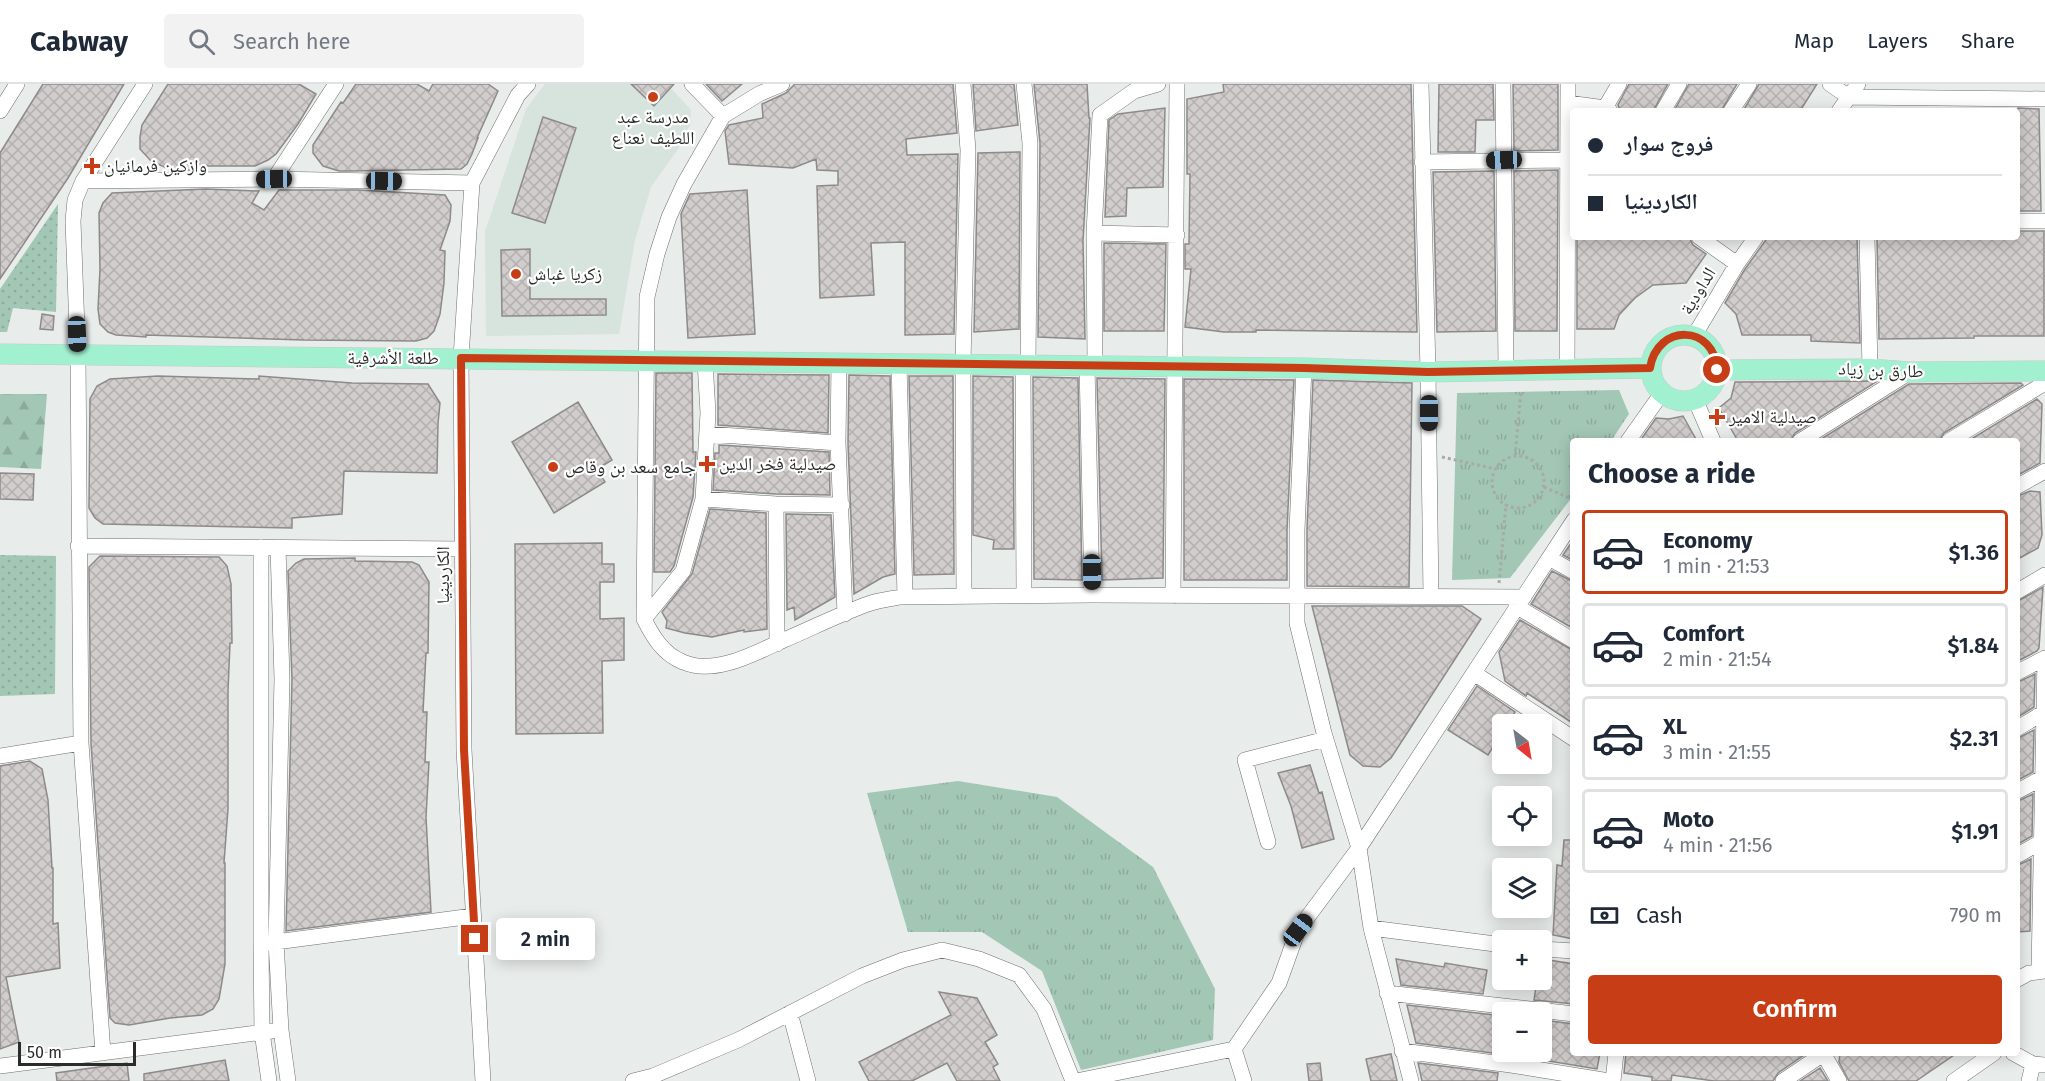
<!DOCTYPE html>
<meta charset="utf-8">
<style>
:root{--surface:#fff;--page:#f2f2f3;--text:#1f2937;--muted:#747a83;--line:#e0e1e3;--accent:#c73e16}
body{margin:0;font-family:"Fira Sans","Noto Naskh Arabic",sans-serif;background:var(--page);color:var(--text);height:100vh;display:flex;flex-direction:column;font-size:22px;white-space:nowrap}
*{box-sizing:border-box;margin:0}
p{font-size:20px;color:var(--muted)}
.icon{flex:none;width:33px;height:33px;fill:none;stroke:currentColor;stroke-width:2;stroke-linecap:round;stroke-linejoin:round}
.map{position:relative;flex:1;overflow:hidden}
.drawer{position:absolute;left:1570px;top:354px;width:450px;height:618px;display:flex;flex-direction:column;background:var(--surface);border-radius:6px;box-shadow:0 3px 15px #0003}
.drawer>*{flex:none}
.top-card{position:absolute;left:1570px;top:24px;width:450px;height:132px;border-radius:6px;box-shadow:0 3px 15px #0003;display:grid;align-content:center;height:132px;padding:0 18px;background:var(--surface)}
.needle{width:39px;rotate:149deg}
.fabs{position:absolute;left:1492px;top:630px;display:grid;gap:12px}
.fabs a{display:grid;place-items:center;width:60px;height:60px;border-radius:6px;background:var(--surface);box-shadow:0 3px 15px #0003;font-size:30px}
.scale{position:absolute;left:18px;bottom:15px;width:118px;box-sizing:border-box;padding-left:6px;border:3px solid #2a2c2b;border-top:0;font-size:16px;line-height:21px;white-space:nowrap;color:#2a2c2b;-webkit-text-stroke:4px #fff;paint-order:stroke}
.end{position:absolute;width:27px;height:27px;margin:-14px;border:8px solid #c73e16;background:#fff;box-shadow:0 0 0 3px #fff}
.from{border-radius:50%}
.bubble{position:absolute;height:42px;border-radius:6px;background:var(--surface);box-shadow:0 3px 15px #0003;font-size:20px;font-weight:600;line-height:42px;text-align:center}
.car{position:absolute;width:18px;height:36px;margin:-18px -9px;border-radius:8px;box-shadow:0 0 4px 2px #0007;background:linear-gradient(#222 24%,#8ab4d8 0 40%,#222 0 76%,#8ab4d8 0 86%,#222 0)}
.top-card b{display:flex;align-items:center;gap:21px;height:57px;font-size:22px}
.top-card b+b{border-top:2px solid var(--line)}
.top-card i{width:15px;height:15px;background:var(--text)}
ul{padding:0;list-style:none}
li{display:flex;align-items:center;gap:18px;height:84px;margin:0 12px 9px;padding:0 6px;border:3px solid var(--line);border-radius:6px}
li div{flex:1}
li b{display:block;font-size:22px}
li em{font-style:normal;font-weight:600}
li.on{border-color:var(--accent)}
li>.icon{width:54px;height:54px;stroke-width:1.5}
h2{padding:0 18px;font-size:27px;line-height:72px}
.pay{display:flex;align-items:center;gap:15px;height:66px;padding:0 18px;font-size:22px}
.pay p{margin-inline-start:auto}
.cta{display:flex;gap:12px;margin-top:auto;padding:12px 18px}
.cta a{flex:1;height:69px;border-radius:6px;background:var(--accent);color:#fff;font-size:24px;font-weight:600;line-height:69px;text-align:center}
header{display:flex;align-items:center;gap:36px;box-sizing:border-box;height:84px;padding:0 30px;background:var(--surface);border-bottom:2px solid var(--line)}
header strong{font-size:28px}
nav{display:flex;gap:33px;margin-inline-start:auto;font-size:21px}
.search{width:420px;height:54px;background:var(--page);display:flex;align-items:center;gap:15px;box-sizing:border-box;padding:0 21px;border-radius:6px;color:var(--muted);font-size:22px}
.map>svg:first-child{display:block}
.built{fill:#d7e3dd}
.grass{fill:url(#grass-dots)}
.forest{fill:url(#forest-firs)}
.park{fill:url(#park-tufts)}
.building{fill:url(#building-cross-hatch);stroke:#8e8a89;stroke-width:1.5}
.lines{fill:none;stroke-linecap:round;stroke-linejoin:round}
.minor-casing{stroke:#6d706e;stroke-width:16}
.major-casing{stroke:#c8c8c8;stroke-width:21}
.path{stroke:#a7aaa8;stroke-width:3;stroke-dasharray:3 3;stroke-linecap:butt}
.minor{stroke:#fff;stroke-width:15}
.major{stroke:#a1f1d0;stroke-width:20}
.route{stroke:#c73e16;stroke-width:8}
.poi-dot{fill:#c73e16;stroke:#fff;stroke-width:2}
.labels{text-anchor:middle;stroke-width:4.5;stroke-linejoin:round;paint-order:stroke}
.poi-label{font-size:18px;fill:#2a2c2b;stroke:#fff;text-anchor:start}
.street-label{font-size:18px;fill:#2a2c2b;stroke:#fff}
</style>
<header>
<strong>Cabway</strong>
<div class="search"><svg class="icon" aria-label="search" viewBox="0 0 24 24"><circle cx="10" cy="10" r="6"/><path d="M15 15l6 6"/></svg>Search here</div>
<nav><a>Map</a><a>Layers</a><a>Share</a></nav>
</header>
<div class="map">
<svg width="2045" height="997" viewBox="0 0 2045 997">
<defs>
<pattern id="grass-dots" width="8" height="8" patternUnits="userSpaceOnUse" patternTransform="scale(1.5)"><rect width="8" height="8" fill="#a3c7b5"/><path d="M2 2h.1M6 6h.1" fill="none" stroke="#8cab9c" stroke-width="1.8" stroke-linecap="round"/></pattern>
<pattern id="forest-firs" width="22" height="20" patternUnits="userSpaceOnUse" patternTransform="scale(1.5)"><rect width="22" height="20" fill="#a3c7b5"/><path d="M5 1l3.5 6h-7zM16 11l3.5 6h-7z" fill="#8cab9c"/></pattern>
<pattern id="park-tufts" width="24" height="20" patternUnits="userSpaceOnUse" patternTransform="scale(1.5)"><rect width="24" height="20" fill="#a3c7b5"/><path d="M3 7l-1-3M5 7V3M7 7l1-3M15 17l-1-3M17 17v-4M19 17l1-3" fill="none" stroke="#8cab9c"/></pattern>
<pattern id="building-cross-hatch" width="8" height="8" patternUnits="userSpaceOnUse" patternTransform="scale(1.5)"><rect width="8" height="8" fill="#d1cdcc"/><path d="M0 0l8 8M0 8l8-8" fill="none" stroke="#b4b0af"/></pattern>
</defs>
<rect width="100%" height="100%" fill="#e8ecea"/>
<path class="built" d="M545,0h122l24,26 -1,15 -12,24 -27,38 -16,53 -16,94 -133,2 -1,-104 41,-123z"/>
<path class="grass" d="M58,120l-2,108 -43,-4 -6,24h-7v-43z
M0,471l56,1 -1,138 -55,2z"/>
<path class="forest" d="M0,310h47l-6,75 -41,-2z"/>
<path class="park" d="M1619,306l10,24 -18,27h-37l-1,55 -63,82 -58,2 5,-187z
M958,697l99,16 96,70 62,122 -2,51 -132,30 -39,-99 -60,-39h-74l-41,-139z"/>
<path class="building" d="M43,0h81l-56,94 -68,101v-126z
M168,0h131l17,10 -18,30 -22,30 -8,6 -13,6h-50v4h-34l-20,-9 -11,-12v-12l2,-12z
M356,0h61l12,7 4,-7h55l10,7 -21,47h1l-6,16 -5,10 -6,5 -110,2h-12l-16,-5 -10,-13v-8l28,-43 2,1z
M631,0h43l-20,22z
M706,0h36l-20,17z
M795,0h158l4,49 -51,6 1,16 51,-1 -4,180 -49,1v-93l-34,1 3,52 -54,3 -3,-112 21,-1v-14l-21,-1 -1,-11 -23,9 -64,-4 -4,-33 4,-6 34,-7 -1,-14 24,-11z
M973,0h41l4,41 -42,6z
M1034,0h53l2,34h1l-7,123 2,98 -47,-2 2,-194z
M1223,0h188l6,248 -161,-2v2h-32l-39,-5 6,-58h-6v-25h4l1,-70h-3v-75l37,-7z
M1439,0h54l1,36h-18l-1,32h-37z
M1513,0h45v66l-44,1z
M1629,0h39l-15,27h-33l-2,-6z
M1689,0h48l-16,27h-47z
M1759,0h58l-17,27h-57z
M1165,24l-2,79 -36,1 -1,28 -21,1 4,-97 9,-6z
M2018,24l21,1 2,102h-23z
M543,33l33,11 -31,95 -33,-10z
M1020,68l-1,177 -45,3 4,-179z
M1558,86l-1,161h-42l-1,-160z
M1494,87l2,160 -59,1 -4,-160z
M206,105l53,2 -7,12 12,7 15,-20h79l87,5 6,10 -1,16 -10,29 5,1 -1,32 -4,31 -6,17 -7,7 -11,3 -112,-1 -158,-5v2l-30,-2 -8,-3 -8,-8 -2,-15 2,-40 -1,-56 4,-10 9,-10z
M747,106l8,144 -67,4 -7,-124 9,-20z
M2018,147h26v105h-70v2l-95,1 -2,-102h141z
M1577,153h112l4,8 13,9 -20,29 -33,2 -18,13 -16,17 -5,14h-37z
M1768,153h89l3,106 -49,-2v-6h-69l-6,-21 -11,-11 20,-34z
M1104,159l62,1 -2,87h-60z
M530,165v50h76v16l-104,1 -1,-66z
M42,230l12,2 -1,14 -13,-1z
M656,289h36l1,79h3l-3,45 -19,69 -4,6h-16z
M718,290l111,1 -1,58 -110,-8z
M849,291l41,1 5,198 -12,3 -29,17 -6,-151z
M158,292l101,3v-3l93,7 76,1 12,19 -2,20 -1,50 -93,-2 -2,43 -50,4v10l-189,-4 -8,-6 -6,-10 1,-109 7,-13 13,-7z
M909,292h44l1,198 -40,1z
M973,292l40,1 1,172h-21l1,-9 -21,-5z
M1033,293l45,1 4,202 -48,-1z
M1097,294l68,1 -2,199 -61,2z
M1184,295l110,1 -7,150v50h-103z
M1313,296l99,3 -3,204 -102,-1v-56z
M1735,298l135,-1 6,1 -81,51 -5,8h-52l-19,-33 12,-10z
M2021,299l2,2 -79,48 -5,8h-121l91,-57z
M2037,315l5,5 -2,59 -22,12v-34h-50z
M578,318l34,58 -15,9 8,13 -51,31 -42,-71z
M1683,332l14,25h-57l16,-23 13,1z
M719,361l110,7 1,43 -54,-1 -63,-4 2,-37h4z
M0,389l34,1 -1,26 -33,-1z
M2030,407l10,1 2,43 -4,13 -20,11v-63z
M710,425l56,4 1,116 -23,3v-2l-32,7 -27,-4 -19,-5 1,-7 -5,-9 30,-38z
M786,430l45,1 4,82 -40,23 -1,-13 -7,3z
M1574,455v22l-11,-6z
M602,459v21h12v18h-14v37l24,-1v42l-22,1 1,72 -87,1 -1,-190z
M100,472l119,1 8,9 4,18 1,59h-2l-2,48v118l-4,54h1v101l-6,35 -6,10 -11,6 -32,3 -41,7 -14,-2 -5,-5 -19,-275 -2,-176z
M355,474v3l57,1 7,3 10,17 -1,71h-2l-3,59h4l-2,50h4l-3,55 5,95 -145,19 6,-252 -4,-108 8,-8 8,-4z
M1552,487l22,11v47l-43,-25z
M2043,503l-4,61 -2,3 -19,10v-60z
M1312,522h150l19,13 -90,139 -11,9 -17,-1 -13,-11z
M1520,536l54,31v73l-47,-31 -1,3 -21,-15 -6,-29z
M2035,590l-1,33 -16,10v-35z
M1477,602l38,26 -8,12h-4v7l-15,24 -40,-25z
M2034,646l-1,42 -15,8v-42z
M30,677l12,8 6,31 4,68h1v56l5,-1 2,45 -54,9 13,65 -19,7v-283z
M1310,681l9,28 3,-1 12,47 -32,9 -11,-42 -13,-33z
M2033,710l-1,42 -14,8v-43z
M1564,756h10v99l-21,-4 4,-70 5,1z
M2031,775l-1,72 -12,1v-67z
M1396,875l48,8 1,-4 42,7 -4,24 -82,-9z
M1542,875l32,5v40l-40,-4 3,-20h5z
M939,908l38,6 20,37 -12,7 13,22 -5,3 7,14h-43l-10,-18 -35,18h-43l-10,-19 92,-47z
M1407,921l96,11v18l-3,20 -84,-11z
M1542,936l32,4v29h26l-3,16 -73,-12v-5h18z
M1626,969h181l-29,20 -5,8h-59l-42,-6 -1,6h-19v-4l-28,-4z
M1840,969h117l-41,28h-67l-10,-19z
M1391,970l6,27h-26l-5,-22z
M225,976l4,21h-85v-7z
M127,979l2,18h-72l-1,-8z
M1320,979l2,18h-13l-2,-17z
M1418,979l80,10 -1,8h-75z
M1820,984l8,13h-28z"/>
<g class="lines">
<defs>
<path id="minor" d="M692,0l31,32
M782,0l-23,10 -36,22 -39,68 -15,33 -12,37 -10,43 -3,322c9,18 19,35 39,43 32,14 72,-9 101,-22 28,-12 56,-26 84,-36 10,-4 22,-5 32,-7l192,-2 432,2
M963,0l5,66 -5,214 1,232
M1024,0l6,59 -2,222
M1421,0l7,288 3,225
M1503,0l3,286
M1830,0l19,13 196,2
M1568,19l37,5 5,3
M1605,24l14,-24
M0,27l17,-27
M1663,27l16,-27
M1731,27l18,-27
M1839,27l19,-27
M1422,78l147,-2 5,3
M274,95l62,-95
M83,97l191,-2 198,4
M2018,137h27
M1094,149l83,2
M1699,153l38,27
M1867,153l3,132
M1694,252l43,-72 19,-27
M839,278l-1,81 7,171
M899,279l6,234
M1023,280l1,232
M1087,281l5,230
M1095,281l-1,-132 6,-118 34,-24 24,-7
M1304,284l-7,162v93l27,110 35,115 12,80 40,153
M1567,287l1,-287
M1695,315l18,42
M707,350l131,9
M1628,357l34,-48
M1800,357l110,-69
M1949,357l96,-58
M2018,402l27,-15
M703,415l73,5 66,1
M776,420l1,140
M78,462l384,3
M261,463v397l1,88 7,49
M278,463l4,132 -6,263 5,88 7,51
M1549,474l25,14
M2018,507l27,-16
M1173,512l4,-512
M1516,522l58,35
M644,535l39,-48 20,-72 5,-86 -3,-52
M2018,588l27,-14
M1474,589l100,66
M2018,644l25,-15 2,1
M0,672l81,-13
M2018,707l24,-13 3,2
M1268,758l-23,-82 81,-21
M2018,771l23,-13 4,2
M1371,844l132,17
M268,859l205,-27
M1542,865l32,2
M2039,886l6,-312
M2018,895l11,-6 16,-2
M1387,909l187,21
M790,929l18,68
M1234,965l45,-66 19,-53 61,-82 215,-328
M1402,967l109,14 98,16
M103,969l-22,-310 -3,-387 -5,-135 2,-21 8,-19 62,-97
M1823,969l16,28
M2013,969l20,11 12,1
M0,982l272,-35
M483,997l-19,-331 -3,-392 11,-175 46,-88 10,-11
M633,997l20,-5 85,-36 124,-64 41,-16 39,-10 37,9 40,16 25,34 29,72
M1076,997l158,-32 10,32
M1613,997l3,-28
M1783,997l40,-27
M1954,997l40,-28
M2029,997l4,-17"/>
<path id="major" d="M1651 284a33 33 0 1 1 66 0a33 33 0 1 1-66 0Z
M0,270l1304,14 124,4 222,-4
M1717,286l153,-1 40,3 135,-1"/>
</defs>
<use href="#minor" class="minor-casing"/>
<use href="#major" class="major-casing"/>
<path class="path" d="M1515,372l6,-64
M1492 398a26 26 0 1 1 52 0a26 26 0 1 1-52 0Z
M1442,373l54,12
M1544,403l30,13
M1499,499l7,-79"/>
<use href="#minor" class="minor"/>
<use href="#major" class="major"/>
</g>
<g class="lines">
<path class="route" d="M475,855l-11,-189 -3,-392 843,10 124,4 222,-4c7,-45 65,-44 67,2"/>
</g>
<g class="poi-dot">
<circle cx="653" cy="13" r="6"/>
<path d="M89 73h6v6h6v6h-6v6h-6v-6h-6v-6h6z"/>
<circle cx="516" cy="190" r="6"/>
<path d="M1714 324h6v6h6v6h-6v6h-6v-6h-6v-6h6z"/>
<path d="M704 371h6v6h6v6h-6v6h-6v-6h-6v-6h6z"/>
<circle cx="553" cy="383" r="6"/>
</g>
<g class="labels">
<g class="poi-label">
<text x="653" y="39" text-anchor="middle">مدرسة عبد<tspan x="653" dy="21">اللطيف نعناع</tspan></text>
<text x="104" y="88">وازكين فرمانيان</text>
<text x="528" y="196">زكريا غباش</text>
<text x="1729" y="339">صيدلية الامير</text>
<text x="719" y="386">صيدلية فخر الدين</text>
<text x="565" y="389">جامع سعد بن وقاص</text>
</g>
<g class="street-label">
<text transform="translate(1698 207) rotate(-59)" y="6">الداودية</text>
<text x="393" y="280">طلعة الأشرفية</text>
<text transform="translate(1881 286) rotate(2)" y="6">طارق بن زياد</text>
<text transform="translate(443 491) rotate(-90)" y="6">الكاردينيا</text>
</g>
</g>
</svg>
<div class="fabs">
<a><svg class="needle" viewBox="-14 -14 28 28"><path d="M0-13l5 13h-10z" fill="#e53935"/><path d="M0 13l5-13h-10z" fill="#747a83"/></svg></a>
<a><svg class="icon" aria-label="locate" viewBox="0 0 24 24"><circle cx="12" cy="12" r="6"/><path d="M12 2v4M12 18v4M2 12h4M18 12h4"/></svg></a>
<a><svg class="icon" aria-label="layers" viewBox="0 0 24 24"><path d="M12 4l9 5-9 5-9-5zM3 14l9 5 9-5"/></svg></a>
<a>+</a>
<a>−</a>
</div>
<div class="scale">50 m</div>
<i class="end from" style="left:1717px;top:286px"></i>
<i class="end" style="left:475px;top:855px"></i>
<div class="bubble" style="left:496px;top:834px;width:99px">2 min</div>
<i class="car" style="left:1504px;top:76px;rotate:268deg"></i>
<i class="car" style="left:274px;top:95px;rotate:269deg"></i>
<i class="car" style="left:384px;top:97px;rotate:91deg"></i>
<i class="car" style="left:77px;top:250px;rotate:178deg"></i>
<i class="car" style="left:1429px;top:329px;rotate:180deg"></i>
<i class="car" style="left:1092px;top:488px;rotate:179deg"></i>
<i class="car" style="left:1298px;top:846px;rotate:37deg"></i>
<div class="top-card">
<b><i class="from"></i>فروج سوار</b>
<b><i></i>الكاردينيا</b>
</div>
<section class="drawer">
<h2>Choose a ride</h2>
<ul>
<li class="on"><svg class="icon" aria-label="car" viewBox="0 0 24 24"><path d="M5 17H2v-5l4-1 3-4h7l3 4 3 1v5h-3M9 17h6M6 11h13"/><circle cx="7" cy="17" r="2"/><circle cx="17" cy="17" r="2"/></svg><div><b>Economy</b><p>1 min · 21:53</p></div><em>$1.36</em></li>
<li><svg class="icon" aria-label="car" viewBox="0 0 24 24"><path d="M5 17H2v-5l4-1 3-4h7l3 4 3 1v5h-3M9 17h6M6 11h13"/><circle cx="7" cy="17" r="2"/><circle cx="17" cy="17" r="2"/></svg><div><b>Comfort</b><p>2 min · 21:54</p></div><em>$1.84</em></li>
<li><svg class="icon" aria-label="car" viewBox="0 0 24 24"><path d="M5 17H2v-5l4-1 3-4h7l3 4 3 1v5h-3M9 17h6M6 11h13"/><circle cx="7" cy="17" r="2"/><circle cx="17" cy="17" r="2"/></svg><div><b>XL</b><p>3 min · 21:55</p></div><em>$2.31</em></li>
<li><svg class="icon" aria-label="car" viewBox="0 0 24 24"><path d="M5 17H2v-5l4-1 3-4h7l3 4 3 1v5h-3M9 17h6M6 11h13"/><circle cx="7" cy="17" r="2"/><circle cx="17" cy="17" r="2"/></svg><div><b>Moto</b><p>4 min · 21:56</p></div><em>$1.91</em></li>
</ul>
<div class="pay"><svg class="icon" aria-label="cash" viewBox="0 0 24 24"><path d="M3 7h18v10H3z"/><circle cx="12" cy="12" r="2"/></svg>Cash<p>790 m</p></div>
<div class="cta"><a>Confirm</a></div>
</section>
</div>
